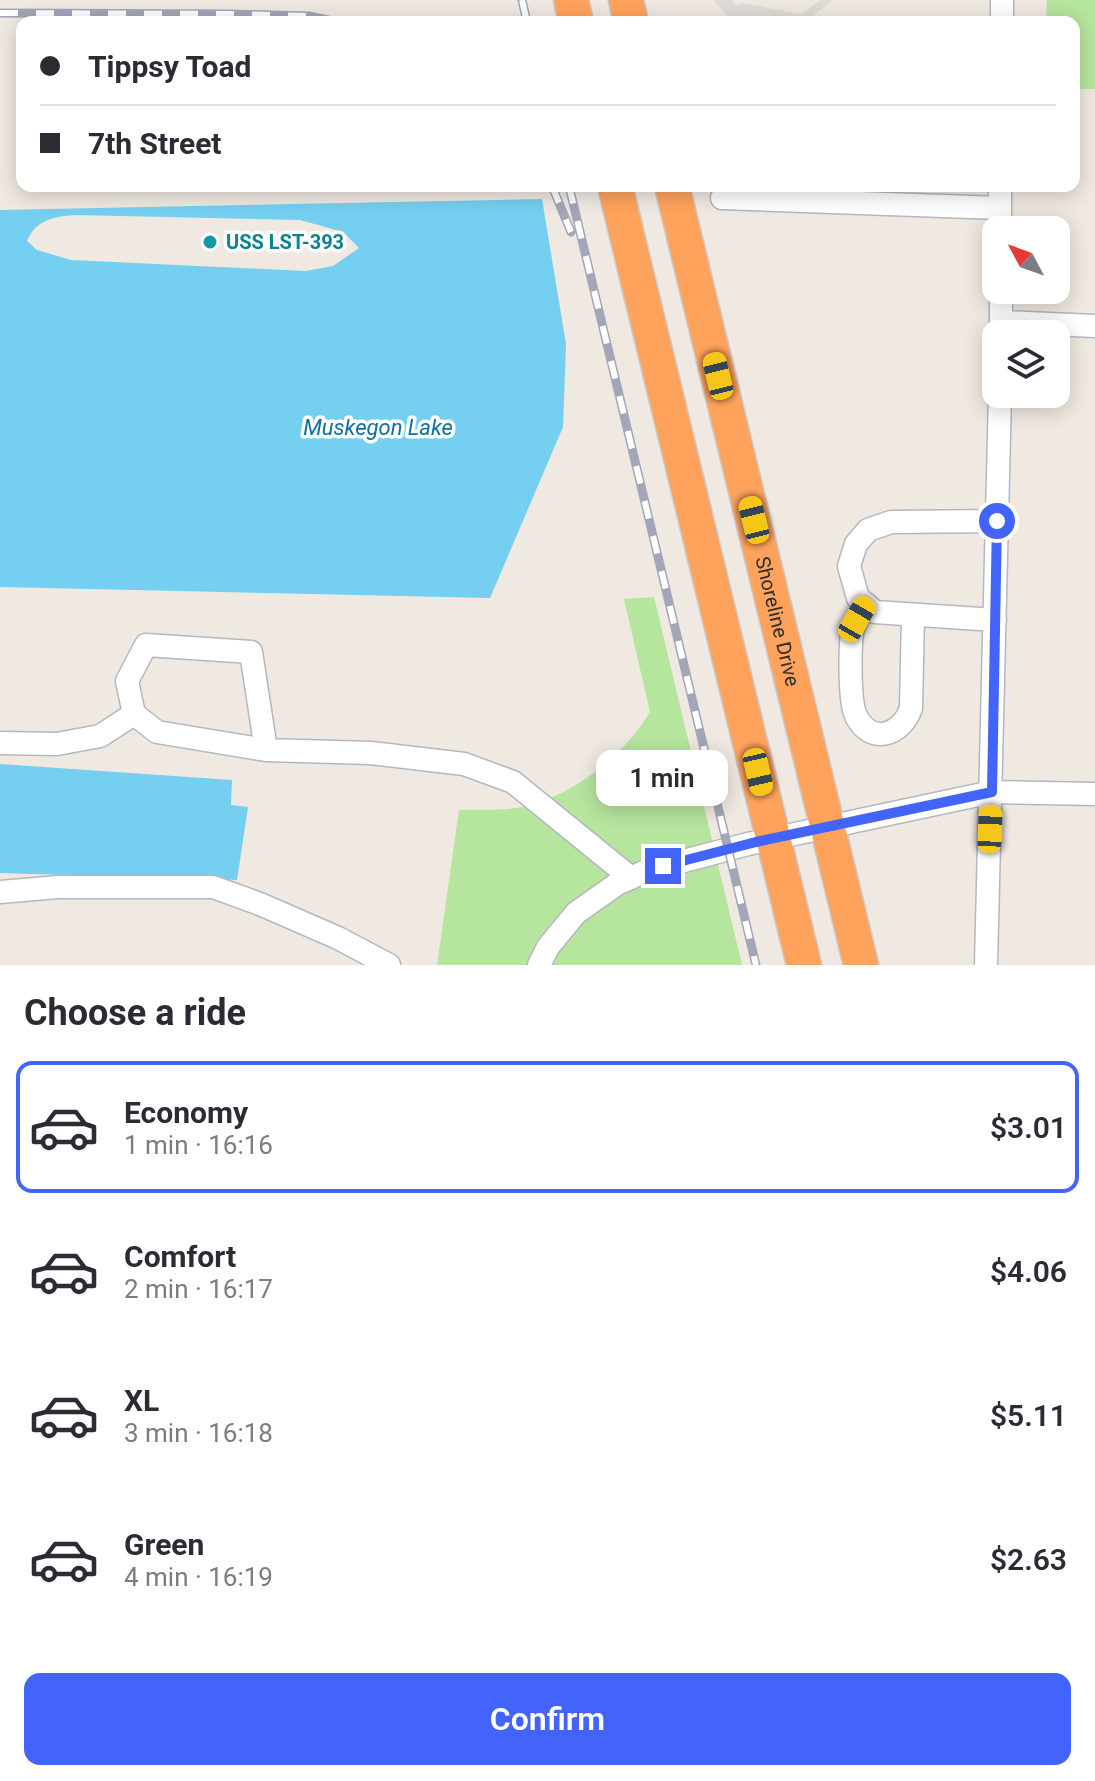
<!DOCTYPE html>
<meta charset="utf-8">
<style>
:root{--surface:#fff;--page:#f2f2f3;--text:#2b2b33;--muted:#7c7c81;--line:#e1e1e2;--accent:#4264fb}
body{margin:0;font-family:Roboto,sans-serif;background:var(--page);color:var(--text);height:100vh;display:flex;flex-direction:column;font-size:30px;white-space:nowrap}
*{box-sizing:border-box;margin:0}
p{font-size:26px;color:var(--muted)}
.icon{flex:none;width:44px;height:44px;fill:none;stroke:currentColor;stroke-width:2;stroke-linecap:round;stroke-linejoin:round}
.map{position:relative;height:965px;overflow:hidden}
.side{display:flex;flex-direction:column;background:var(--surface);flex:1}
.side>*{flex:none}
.guide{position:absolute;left:16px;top:16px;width:1064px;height:176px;border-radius:16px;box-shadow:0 4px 20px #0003;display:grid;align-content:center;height:176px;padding:0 24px;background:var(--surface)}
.needle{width:52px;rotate:311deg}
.fabs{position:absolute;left:982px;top:216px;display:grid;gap:16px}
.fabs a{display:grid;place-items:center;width:88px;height:88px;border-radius:16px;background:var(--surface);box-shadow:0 4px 20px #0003;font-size:40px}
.end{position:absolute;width:36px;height:36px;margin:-18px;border:10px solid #4264fb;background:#fff;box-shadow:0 0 0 4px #fff}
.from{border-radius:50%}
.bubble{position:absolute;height:56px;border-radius:16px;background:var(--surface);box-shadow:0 4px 20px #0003;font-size:26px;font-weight:600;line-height:56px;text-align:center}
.car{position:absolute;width:24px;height:48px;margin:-24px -12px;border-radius:10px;box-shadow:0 0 6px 2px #0007;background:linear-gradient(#f5c518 24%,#345 0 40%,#f5c518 0 76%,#345 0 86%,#f5c518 0)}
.guide b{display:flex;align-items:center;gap:28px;height:76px;font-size:30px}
.guide b+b{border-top:2px solid var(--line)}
.guide i{width:20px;height:20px;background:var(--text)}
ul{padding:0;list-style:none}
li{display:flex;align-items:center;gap:24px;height:132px;margin:0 16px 12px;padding:0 8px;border:4px solid transparent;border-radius:16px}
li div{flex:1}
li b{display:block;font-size:30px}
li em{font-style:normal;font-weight:600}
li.current{border-color:var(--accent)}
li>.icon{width:72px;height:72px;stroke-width:1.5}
h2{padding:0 24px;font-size:36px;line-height:96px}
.action{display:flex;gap:16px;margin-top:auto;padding:16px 24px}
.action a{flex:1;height:92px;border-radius:16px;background:var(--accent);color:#fff;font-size:32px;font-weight:600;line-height:92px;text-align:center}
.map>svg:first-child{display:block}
.green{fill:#b6e59e}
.plaza{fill:#dfdcd8}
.water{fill:#75cff0;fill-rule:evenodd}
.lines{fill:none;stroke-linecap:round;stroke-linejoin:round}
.minor-casing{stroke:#b4b7c1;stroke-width:25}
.highway-casing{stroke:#c9c9c9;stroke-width:37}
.minor{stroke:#fff;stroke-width:22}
.highway{stroke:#ffa35c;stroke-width:34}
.rail-casing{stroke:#a3a6b8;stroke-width:9}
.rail{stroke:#fff;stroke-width:6;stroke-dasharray:18;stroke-linecap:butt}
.route{stroke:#4264fb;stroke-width:10}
.culture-dot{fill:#0f9aa8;stroke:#fff;stroke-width:3}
.labels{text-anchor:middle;stroke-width:7;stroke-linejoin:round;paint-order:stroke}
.culture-label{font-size:20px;font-weight:bold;fill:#0d838f;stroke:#fff;text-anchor:start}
.street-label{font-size:20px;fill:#2e2e2e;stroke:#fff}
.water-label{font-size:22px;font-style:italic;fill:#0d6fa3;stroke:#fff}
</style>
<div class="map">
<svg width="1095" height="965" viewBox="0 0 1095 965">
<rect width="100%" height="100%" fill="#efe9e1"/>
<path class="green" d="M1047,0h48v89h-21v-67h-28z
M654,597l88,368h-305l22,-155c19,-1 39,1 57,-2 52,-8 108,-52 134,-96l-26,-113z"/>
<path class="plaza" d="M713,0h19l5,6 5,-3 59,11 19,-14h14l-30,22h-71z"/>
<path class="water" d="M542,199l24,145 -3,83 -73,171 -490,-11v-377zM74,215l226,5 43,12 16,16 -26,18 -27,5 -235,-11 -34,-10 -10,-9c9,-21 26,-24 47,-26z
M0,764l232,16 -1,25 17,2 -11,73 -237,-7z"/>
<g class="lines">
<defs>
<path id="minor" d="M1002,22v-22
M1000,186v44
M722,198l277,10
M1001,290v44
M1002,322l93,4
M866,604c-5,9 -12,19 -14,29 -2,17 -3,68 4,83 15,30 46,19 55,-8l2,-93
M995,620l-120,-8 -17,-14 -9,-32 7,-22 12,-14 23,-8 106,-1
M0,743l57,1 43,-8 34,-22
M266,750l-15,-98 -105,-7 -19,36 7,33 23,18 109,18 105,3 93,11 49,18 118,96
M0,892l58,-5h155l47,17 78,34 51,27
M539,965l9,-18 28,-34 41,-29 29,-13 102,-27 244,-52 103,2
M986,965l14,-571"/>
<g id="highway">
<path d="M571,0l5,22"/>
<path d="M626,0l5,22"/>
<path d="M615,186l189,779"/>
<path id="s1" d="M672,186l189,779"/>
</g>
</defs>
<use href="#minor" class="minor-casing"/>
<use href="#highway" class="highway-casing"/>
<use href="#minor" class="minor"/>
<use href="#highway" class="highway"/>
<defs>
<path id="rail" d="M522,0l5,22
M0,13l229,1 80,2 28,6
M552,186l19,46
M569,186l187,779"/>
</defs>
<use href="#rail" class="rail-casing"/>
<use href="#rail" class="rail"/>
</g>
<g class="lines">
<path class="route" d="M663,866l93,-24 236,-50 5,-271"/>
</g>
<circle class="culture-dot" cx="210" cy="242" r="8"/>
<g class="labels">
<g class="culture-label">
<text x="226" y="249">USS LST-393</text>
</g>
<g class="street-label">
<text dy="7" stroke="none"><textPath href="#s1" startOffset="448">Shoreline Drive</textPath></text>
</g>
<g class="water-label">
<text x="378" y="435">Muskegon Lake</text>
</g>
</g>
</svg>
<div class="fabs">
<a><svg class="needle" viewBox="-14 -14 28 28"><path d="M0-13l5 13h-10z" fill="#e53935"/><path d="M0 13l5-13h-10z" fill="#7c7c81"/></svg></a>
<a><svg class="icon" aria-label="layers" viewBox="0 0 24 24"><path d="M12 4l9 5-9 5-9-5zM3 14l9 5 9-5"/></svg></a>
</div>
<i class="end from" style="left:997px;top:521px"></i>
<i class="end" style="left:663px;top:866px"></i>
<div class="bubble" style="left:596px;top:750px;width:132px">1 min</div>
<i class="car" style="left:718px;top:376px;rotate:346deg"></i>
<i class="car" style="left:754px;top:520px;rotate:346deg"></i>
<i class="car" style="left:857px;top:619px;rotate:30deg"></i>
<i class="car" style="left:758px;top:772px;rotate:167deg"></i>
<i class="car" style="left:990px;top:829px;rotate:2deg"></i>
<div class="guide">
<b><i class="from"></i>Tippsy Toad</b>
<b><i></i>7th Street</b>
</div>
</div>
<section class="side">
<h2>Choose a ride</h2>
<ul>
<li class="current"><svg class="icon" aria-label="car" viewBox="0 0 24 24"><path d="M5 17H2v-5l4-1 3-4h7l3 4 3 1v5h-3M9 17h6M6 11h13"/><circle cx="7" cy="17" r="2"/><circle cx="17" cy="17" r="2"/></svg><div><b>Economy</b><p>1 min · 16:16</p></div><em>$3.01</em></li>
<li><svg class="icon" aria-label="car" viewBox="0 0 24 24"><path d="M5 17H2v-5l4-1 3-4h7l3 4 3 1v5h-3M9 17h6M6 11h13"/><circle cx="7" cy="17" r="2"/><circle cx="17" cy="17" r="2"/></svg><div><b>Comfort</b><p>2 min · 16:17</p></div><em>$4.06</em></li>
<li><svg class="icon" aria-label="car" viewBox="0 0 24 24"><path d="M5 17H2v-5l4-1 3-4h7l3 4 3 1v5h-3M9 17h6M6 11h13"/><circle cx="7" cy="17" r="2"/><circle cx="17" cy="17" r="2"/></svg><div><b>XL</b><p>3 min · 16:18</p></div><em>$5.11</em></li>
<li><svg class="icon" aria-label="car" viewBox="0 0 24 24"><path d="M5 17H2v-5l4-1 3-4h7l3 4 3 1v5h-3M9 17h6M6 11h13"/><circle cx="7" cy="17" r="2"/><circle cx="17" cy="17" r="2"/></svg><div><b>Green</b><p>4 min · 16:19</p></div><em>$2.63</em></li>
</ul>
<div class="action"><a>Confirm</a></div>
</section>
